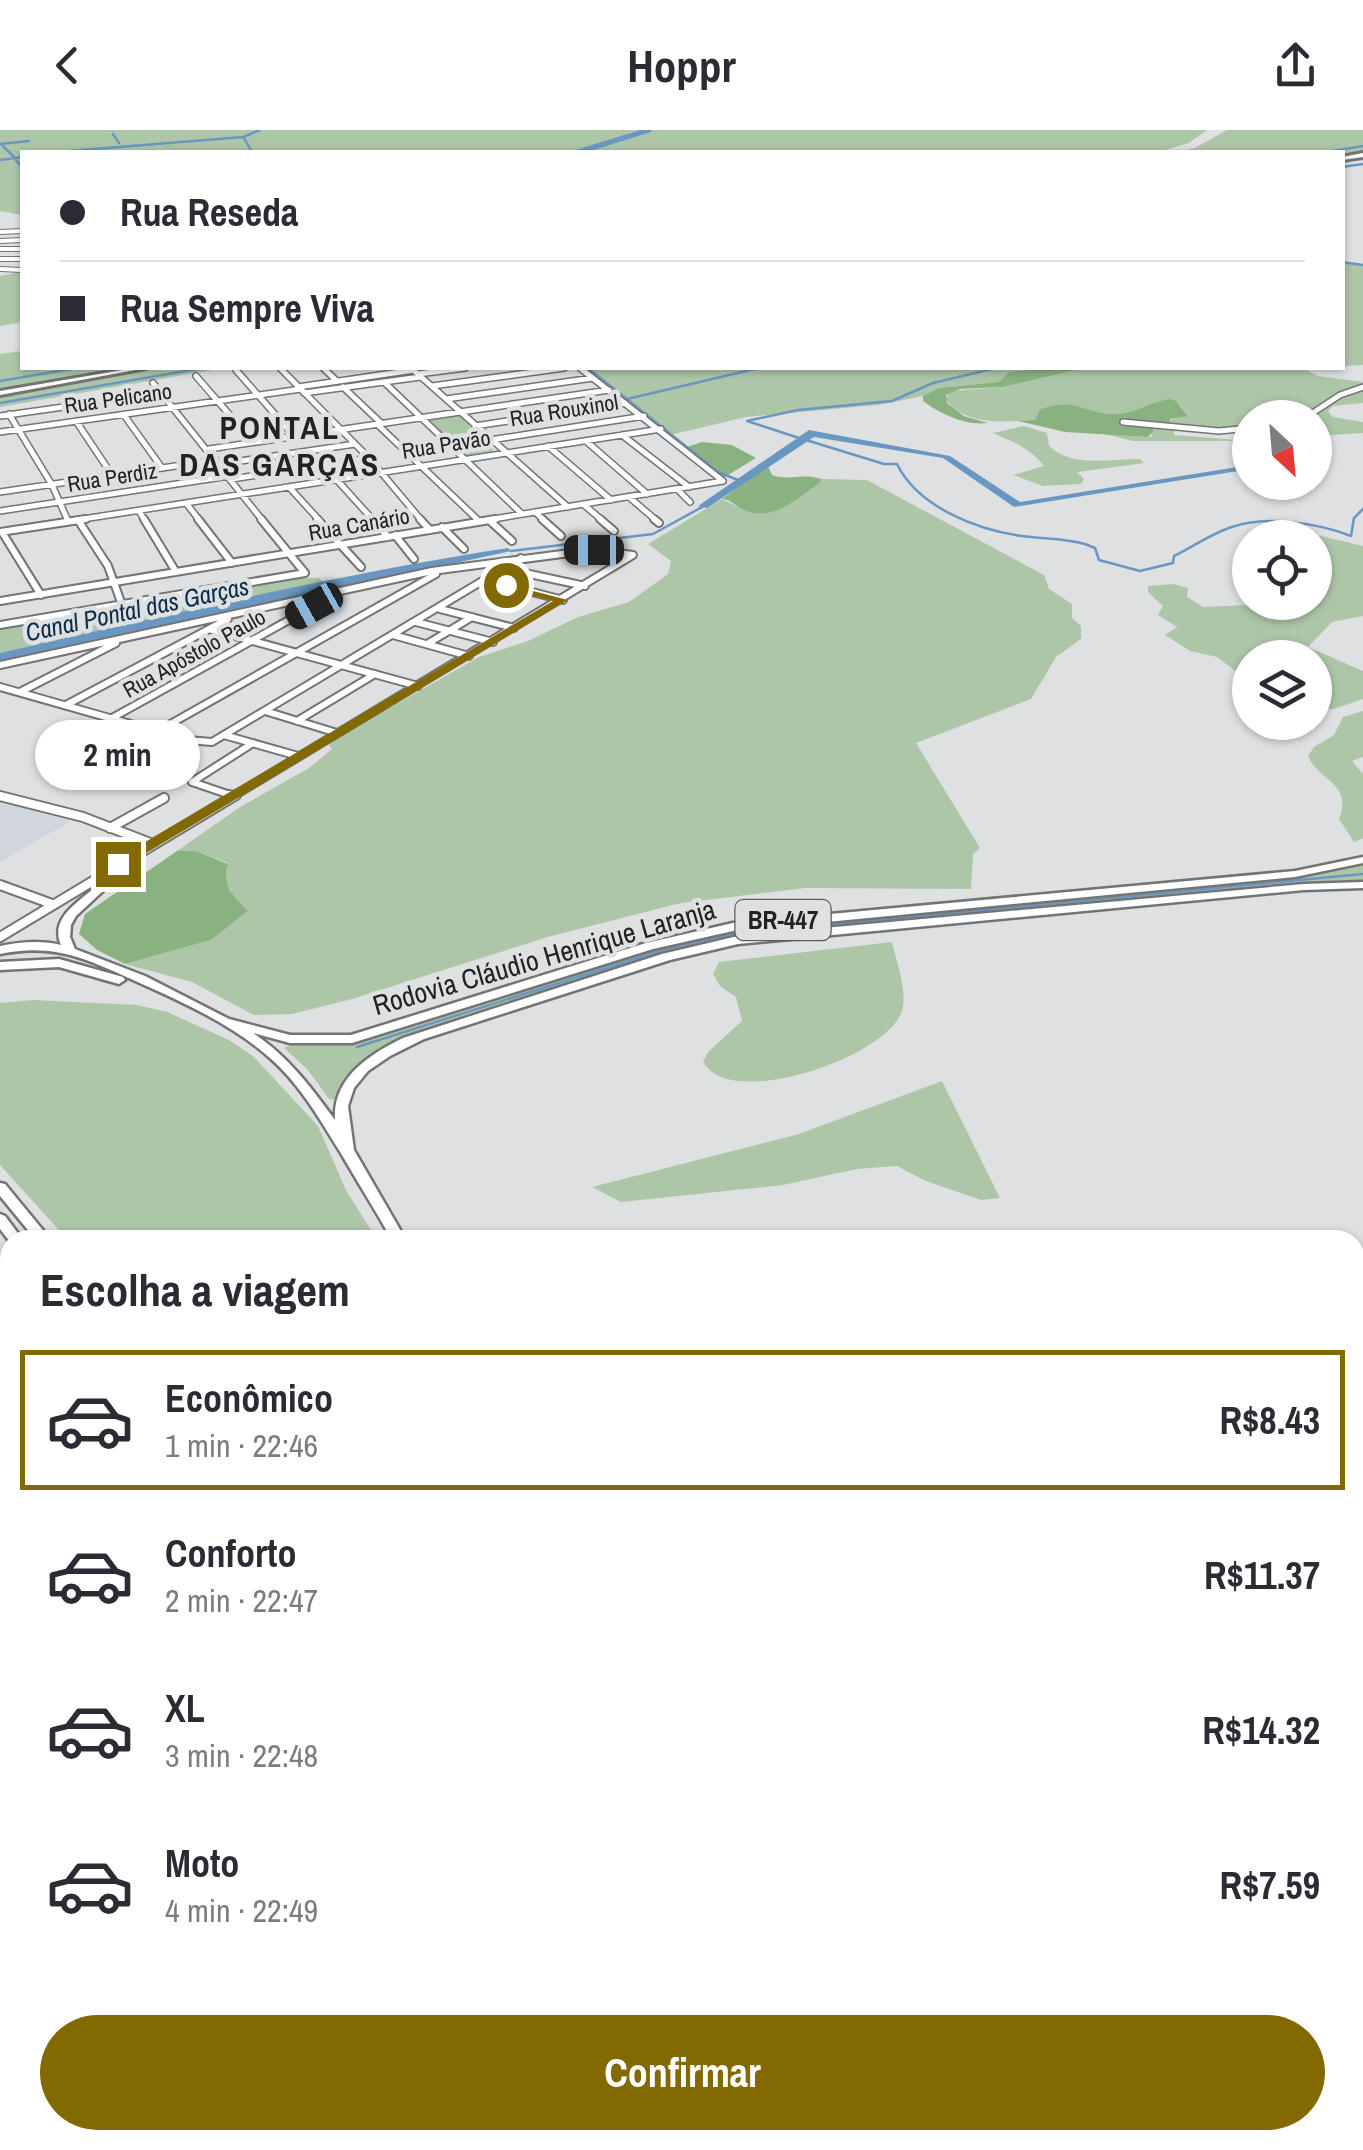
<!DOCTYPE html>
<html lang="pt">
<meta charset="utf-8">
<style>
:root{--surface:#fff;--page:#f7f7f7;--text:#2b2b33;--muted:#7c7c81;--line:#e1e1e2;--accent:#836901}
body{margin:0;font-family:"Archivo Narrow",sans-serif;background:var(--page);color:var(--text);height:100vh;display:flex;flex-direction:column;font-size:38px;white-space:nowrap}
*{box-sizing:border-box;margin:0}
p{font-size:32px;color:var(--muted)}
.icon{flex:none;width:55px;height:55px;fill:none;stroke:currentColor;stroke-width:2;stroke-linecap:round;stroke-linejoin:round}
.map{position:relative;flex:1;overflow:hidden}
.drawer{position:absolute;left:0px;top:1100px;width:1365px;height:920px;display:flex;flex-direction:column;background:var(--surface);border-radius:30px 30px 0 0;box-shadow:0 2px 8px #0004}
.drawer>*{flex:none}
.guide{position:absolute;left:20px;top:20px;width:1325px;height:220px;border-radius:0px;box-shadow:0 2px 8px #0004;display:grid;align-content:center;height:220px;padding:0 40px;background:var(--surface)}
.needle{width:65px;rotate:154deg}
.controls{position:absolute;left:1232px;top:270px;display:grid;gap:20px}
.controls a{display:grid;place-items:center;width:100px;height:100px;border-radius:50%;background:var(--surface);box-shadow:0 2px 8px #0004;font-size:50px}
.end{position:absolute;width:45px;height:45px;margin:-22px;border:12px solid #836901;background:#fff;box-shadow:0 0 0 5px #fff}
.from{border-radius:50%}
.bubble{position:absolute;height:70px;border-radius:35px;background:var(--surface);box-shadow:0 2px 8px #0004;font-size:32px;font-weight:700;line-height:70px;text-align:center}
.car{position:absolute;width:30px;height:60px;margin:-30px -15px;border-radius:12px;box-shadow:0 0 8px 2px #0007;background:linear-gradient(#222 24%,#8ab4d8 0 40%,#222 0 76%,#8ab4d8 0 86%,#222 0)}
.guide b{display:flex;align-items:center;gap:35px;height:95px;font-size:38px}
.guide b+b{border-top:2px solid var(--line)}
.guide i{width:25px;height:25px;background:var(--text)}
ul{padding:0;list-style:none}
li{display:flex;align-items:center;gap:30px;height:140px;margin:0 20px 15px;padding:0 20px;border:5px solid transparent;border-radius:0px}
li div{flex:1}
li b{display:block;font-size:38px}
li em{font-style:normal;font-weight:700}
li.current{border-color:var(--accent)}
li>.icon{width:90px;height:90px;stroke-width:1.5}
h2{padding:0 40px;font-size:45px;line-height:120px}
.button{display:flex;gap:20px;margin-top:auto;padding:20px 40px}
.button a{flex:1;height:115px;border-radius:60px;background:var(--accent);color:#fff;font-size:40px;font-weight:700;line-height:115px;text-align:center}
header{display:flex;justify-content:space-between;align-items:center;height:130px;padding:0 40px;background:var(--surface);font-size:45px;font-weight:700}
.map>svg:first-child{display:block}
.built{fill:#d1d6de}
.green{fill:#adc6a8}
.forest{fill:#8ab281}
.water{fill:#6a97c2}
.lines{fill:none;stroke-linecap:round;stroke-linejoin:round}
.stream{stroke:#6a97c2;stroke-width:2.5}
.canal{stroke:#6a97c2;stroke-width:5}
.minor-far4-casing{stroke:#737475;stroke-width:6}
.minor-far3-casing{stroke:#737475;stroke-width:8}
.minor-far2-casing{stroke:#737475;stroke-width:10}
.minor-far1-casing{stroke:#737475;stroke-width:12}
.minor-casing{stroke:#737475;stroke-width:18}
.secondary-casing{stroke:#737475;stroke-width:6}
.primary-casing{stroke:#737475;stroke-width:5}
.minor-far4{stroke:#fff;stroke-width:4}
.minor-far3{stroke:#fff;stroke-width:5}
.minor-far2{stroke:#fff;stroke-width:6}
.minor-far1{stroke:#fff;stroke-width:8}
.minor{stroke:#fff;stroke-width:12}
.secondary{fill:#fff;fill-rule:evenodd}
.primary{fill:#fff;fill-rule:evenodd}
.primary-bridge-casing{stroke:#737475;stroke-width:25;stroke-linecap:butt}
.primary-bridge{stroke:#fff;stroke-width:20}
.route{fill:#836901}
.labels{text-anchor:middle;stroke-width:9;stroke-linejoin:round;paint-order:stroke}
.far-street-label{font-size:22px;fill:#222223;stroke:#dfe0e2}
.far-water-label{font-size:25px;font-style:italic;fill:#0b2d4b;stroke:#dfe0e2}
.shield{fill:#dfe0e2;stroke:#5b5b5c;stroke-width:2.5}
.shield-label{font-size:25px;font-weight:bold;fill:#222223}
.street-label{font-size:28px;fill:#222223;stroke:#dfe0e2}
.far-district-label{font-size:32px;font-weight:bold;letter-spacing:2.5px;fill:#222223;stroke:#dfe0e2}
</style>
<header><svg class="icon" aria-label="back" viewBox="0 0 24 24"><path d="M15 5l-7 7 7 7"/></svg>Hoppr<svg class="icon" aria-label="share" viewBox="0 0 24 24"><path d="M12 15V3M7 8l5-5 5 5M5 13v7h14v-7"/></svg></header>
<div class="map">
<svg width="1363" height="2020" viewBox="0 0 1363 2020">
<rect width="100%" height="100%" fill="#dfe0e2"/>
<path class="built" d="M0,673l71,18 -71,41z
M1363,1725v295h-257l-7,-10h256v-284z"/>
<path class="green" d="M0,0h1207l-18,13 -30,9h-1137v63l-22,-4z
M1227,0h136v25l-20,3 -1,-6h-164l17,-4z
M1342,131l21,4v100l-20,1z
M22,137v55l-22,4v-50l19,-4h-19v-4z
M22,221v17h121l-143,25v-39z
M160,238h64l-224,39v-11z
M582,238h465l-38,4 -9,10 -61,6 -16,8 -45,9 -132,12 -76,18z
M1085,238h218l15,8 45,6v21l-30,3 -5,5 5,6 30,5v11l-48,3v-18h-65v12h-76v5l76,6h-117l-29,-7 45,3 3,-1 -4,-10 21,-2 1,-4 18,-5 -12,-14c-23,-1 -40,15 -64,13 -29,-2 -40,-16 -72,-5l-5,11c-32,2 -69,6 -90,-21l6,-8 52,-4z
M458,284l35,34 -1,3 -27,5 -37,-38z
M1024,296l23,7 2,13c23,22 61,13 91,13l4,4 -67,9 7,7 -3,5 -38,2 -30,-11 31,-9c-14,-18 -31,-24 -51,-33z
M821,349l46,1 177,95 5,14 23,15v14l9,8v13l-25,18 -25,42 -115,44 64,105 -7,6 -2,35 -166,-1 -124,15 -130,33 -199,63 -60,15 -38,1 -62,-33 -67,-18 86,-24 37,-29 -14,-14 -10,-19 4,-15 -32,-12h-19l63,-44 69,-39 23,-19 -3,-4 9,-8 141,-80 49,-16 50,-24 51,-15 39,-28 3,-13 -23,-17 74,-45 22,11 67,-22z
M1288,398l75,18v70l-31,6 -24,25 55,24v28l-29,10 -19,1v-52h-65v24l-33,-25 -27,-6 -25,-16 12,-8 -19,-12 5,-9 -15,-14v-6l25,-2 15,4 -1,9 16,10 112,-5v-64l-59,-1 15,-8z
M297,448h21l6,4 -324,71v-25z
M1363,581v46l-11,4 11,13v64l-9,4 -15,-23c14,-37 -21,-38 -31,-63l6,-9 20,-12 9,-18z
M1363,734v18h-47l-566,53 -102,23 -245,81 -15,7 -53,54 -6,-1 -21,-29 -24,-22 7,-4h52l34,-7 265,-86 83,-20 586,-56z
M892,812c4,19 16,50 10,69 -15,47 -175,101 -199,50l6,-10 33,-30 -6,-24 -16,-11 -7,-12 6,-12z
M33,870l104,5 30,7 62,28 24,16 65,70 28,64 31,50h-309l-68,-75v-162z
M942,951l58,117 -19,2 -55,-19 -29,-15 -40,3 -74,16 -162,17 -29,-15 207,-53z
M0,1151l10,23v194l-10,32z
M10,1654v356h242v10h-252v-362z
M504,2010h313l3,10h-334z"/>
<path class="forest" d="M1047,238h38l-82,19 -43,2 -14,6 1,8 17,13 24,7c-23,3 -47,-9 -65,-22v-5l16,-8 60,-6 10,-10z
M1169,269l7,2 12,15 -18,3 -1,5 -20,3 5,3 -6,7 -83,-5 -47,-11 17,-1 5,-11c35,-12 42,3 73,5 21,1 37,-12 56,-15z
M702,312l30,3 24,13 -33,20 -36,-31z
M768,336l4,9c17,6 31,-2 49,4l-1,4c-22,13 -45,40 -76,27 -9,-4 -12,-10 -22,-11z
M177,721h19l32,13c-7,21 5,32 20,47l-37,29 -86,24 -28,-14 -18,-16 6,-20z"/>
<path class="water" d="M809,300l141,26 70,46 230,-37v4l-236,38 -71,-49 -129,-21 -107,71 -9,-2z
M508,418l3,3 -511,110v-8c168,-38 338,-79 508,-105z"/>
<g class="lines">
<path class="stream" d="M113,4l6,9
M244,8l8,14
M0,14l29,-3
M3,16l12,12
M57,22l186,-15 17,-7
M1327,22l36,-6
M15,29l7,8
M0,30l22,-3
M1342,37l21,-3
M1342,132l21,3
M588,238l130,104 20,8
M0,251l77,-13
M627,269l132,-31
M0,273l203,-35
M799,308l-52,-17 51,-11 94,-9 41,-18 63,-15
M806,310l78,24h13c21,43 80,66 125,72 21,3 42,2 63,8l10,4 4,12 41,11 33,-8 1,-7c19,-9 38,-23 58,-29 34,-12 86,-4 119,9l3,-18 9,-9
M511,421l142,-17 51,-28
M447,431l36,-7
M357,917l309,-98 64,-15 633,-60"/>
<path class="canal" d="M578,22l71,-22"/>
<defs>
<path id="minor-far4" d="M0,102l22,-1
M0,111l22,-1
M0,119h22
M0,129h22
M0,139l22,1"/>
<path id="minor-far3" d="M280,238l89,90 53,63
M323,238l14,13
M411,238l157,139
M580,238l143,113
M236,240l58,66
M418,244l47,-6
M196,246l57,66
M384,252l138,132
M153,253l110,138
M432,256l132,-18
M298,257l116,-17
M343,257l39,37
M304,263l116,-16
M446,269l147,-21
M9,284l43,71 16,36
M124,285l38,53
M0,286l162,-23
M1305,288l35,-23 23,-8
M76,291l36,54
M1123,292l96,9 31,-3
M378,295l101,96
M475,296l150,-23
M0,302l301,-43
M622,305l67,52
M490,310l154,-24
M586,311l61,53
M548,316l63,54
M209,319l400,-59
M220,334l135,-20
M232,349l137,-21
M336,349l38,42
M289,357l31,34
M677,359l13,13
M0,362l216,-32
M629,367l28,24
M186,373l14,18
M583,374l20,17
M0,381l229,-35
M139,381l6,10
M535,382l10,9
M70,391l591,-92
M481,391l242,-40"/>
<path id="minor-far2" d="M144,389l32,53
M198,389l34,44
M317,389l44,48
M372,389l16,18
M420,389l10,11
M542,389l19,17
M600,389l14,12
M654,389l5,4
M78,390l30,46 14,39
M489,390l23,21
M442,397l22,22
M0,402l86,-13
M2,402l39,63
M395,405l19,24
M506,439l79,17
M486,450l77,20
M0,471l496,-82
M440,479l74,19
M416,492l77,20
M0,495l305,-52 -44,-54
M209,499l209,57
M393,505l76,21
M427,514l45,-27
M0,535l432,-94 161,-21 40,5 -401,242
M0,557l187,53 25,2 309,-184
M20,562l96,-49
M66,575l162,-86
M265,581l72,22
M112,588l222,-123
M297,591l78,-47
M158,601l278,-157
M224,605l74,21
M77,629l51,15 59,-34
M192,652l61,-39
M192,652l41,14
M0,666l5,1"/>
<path id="minor-far1" d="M229,665l4,1
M0,666l83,21 70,27
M110,698l54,-30
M0,755l52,19
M0,807l236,-142"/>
<path id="minor" d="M1062,2010l7,10"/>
<path id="secondary" d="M1363,23v4l-21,3v-3z
M134,238h12l-146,27v-4z
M1363,1436v12l-8,2v-12z"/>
<path id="primary" d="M1363,727v6l-68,14 -562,54 -80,18 -301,94h-62l-37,-10c34,22 58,54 82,87 -3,-42 35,-66 68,-82l259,-84 76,-18 566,-52 59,-2v6l-59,2 -566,54 -68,16 -246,79 -34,17 -22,15 -14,17 -6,18 6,44 52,90h-14c-16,-29 -34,-57 -50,-85 -21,-34 -42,-71 -72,-97 -38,-34 -92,-58 -139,-79 -47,-21 -78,-36 -131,-25v-8c21,-4 40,-6 61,-1 -13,-29 23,-46 40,-63 6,-6 9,-13 13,-20l4,-1 6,3 -7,14 -41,38 -5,9 -1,12 5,12 70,27 84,43 61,16h61l295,-92 87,-20 562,-52z
M59,829l64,18 2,3 -6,4 -60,-17 -59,3v-8z
M0,1053l5,1 46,56h-15l-36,-44z
M0,1084l5,2 18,24h-13v2l-10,-13z
M10,1451v24l-4,7 -6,2v-24l4,-7z
M10,1634v16l-10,4v-16z"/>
</defs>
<use href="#minor-far4" class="minor-far4-casing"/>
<use href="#minor-far3" class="minor-far3-casing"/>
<use href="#minor-far2" class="minor-far2-casing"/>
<use href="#minor-far1" class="minor-far1-casing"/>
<use href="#minor" class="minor-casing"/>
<use href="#secondary" class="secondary-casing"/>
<use href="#primary" class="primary-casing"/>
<use href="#minor-far4" class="minor-far4"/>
<use href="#minor-far3" class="minor-far3"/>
<use href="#minor-far2" class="minor-far2"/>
<use href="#minor-far1" class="minor-far1"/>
<use href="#minor" class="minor"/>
<use href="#secondary" class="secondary"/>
<use href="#primary" class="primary"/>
<defs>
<path id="primary-bridge" d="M0,1520l10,1"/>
</defs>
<use href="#primary-bridge" class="primary-bridge-casing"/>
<use href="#primary-bridge" class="primary-bridge"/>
</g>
<path class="route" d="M502,453l66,17 -445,267h-10v-6l440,-260 -51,-13z"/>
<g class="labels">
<g class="far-street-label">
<text transform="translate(118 268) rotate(-8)" y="8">Rua Pelicano</text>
<text transform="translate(564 280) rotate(-9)" y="8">Rua Rouxinol</text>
<text transform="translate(446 314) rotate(-9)" y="8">Rua Pavão</text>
<text transform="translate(112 347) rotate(-9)" y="8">Rua Perdiz</text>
<text transform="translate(359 394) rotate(-10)" y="8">Rua Canário</text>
<text transform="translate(194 523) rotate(-29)" y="8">Rua Apóstolo Paulo</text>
</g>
<g class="far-water-label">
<text transform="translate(137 479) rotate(-12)" y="9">Canal Pontal das Garças</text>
</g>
<rect class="shield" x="735.5" y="770" width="95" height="40" rx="8"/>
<g class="shield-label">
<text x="783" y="799">BR-447</text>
</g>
<g class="street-label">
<text transform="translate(544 827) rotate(-16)" y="10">Rodovia Cláudio Henrique Laranja</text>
</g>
<g class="far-district-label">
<text x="280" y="309">PONTAL<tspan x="280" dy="37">DAS GARÇAS</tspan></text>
</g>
</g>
</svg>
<div class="controls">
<a><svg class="needle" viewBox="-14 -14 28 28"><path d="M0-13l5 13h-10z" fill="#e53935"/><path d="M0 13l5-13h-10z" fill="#7c7c81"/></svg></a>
<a><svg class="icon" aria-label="locate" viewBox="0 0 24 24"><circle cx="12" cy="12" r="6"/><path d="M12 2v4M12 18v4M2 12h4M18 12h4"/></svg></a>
<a><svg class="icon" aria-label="layers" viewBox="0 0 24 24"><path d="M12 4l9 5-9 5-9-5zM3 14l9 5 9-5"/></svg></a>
</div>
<i class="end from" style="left:506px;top:455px"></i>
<i class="end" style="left:118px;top:734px"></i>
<div class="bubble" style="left:35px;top:590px;width:165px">2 min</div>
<i class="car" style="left:594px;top:420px;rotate:270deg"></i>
<i class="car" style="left:314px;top:476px;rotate:241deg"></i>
<div class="guide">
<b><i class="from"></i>Rua Reseda</b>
<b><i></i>Rua Sempre Viva</b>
</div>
<section class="drawer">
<h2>Escolha a viagem</h2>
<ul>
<li class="current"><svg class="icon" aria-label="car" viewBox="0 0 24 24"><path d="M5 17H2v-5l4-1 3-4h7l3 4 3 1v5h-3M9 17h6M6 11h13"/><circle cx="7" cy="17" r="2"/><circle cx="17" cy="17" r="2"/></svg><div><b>Econômico</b><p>1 min · 22:46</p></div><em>R$8.43</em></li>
<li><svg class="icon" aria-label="car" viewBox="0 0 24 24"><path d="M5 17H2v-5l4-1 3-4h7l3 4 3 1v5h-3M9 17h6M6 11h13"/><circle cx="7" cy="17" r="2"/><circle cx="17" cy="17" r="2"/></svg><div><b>Conforto</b><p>2 min · 22:47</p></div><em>R$11.37</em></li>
<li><svg class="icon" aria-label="car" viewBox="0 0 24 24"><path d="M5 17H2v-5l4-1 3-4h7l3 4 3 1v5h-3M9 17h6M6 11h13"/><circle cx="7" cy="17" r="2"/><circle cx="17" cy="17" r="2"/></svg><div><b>XL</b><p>3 min · 22:48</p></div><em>R$14.32</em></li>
<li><svg class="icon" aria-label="car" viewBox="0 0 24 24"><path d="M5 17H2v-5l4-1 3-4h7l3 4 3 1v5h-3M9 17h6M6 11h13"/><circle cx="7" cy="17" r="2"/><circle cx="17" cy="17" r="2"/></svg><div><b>Moto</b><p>4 min · 22:49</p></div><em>R$7.59</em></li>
</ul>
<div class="button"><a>Confirmar</a></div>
</section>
</div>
